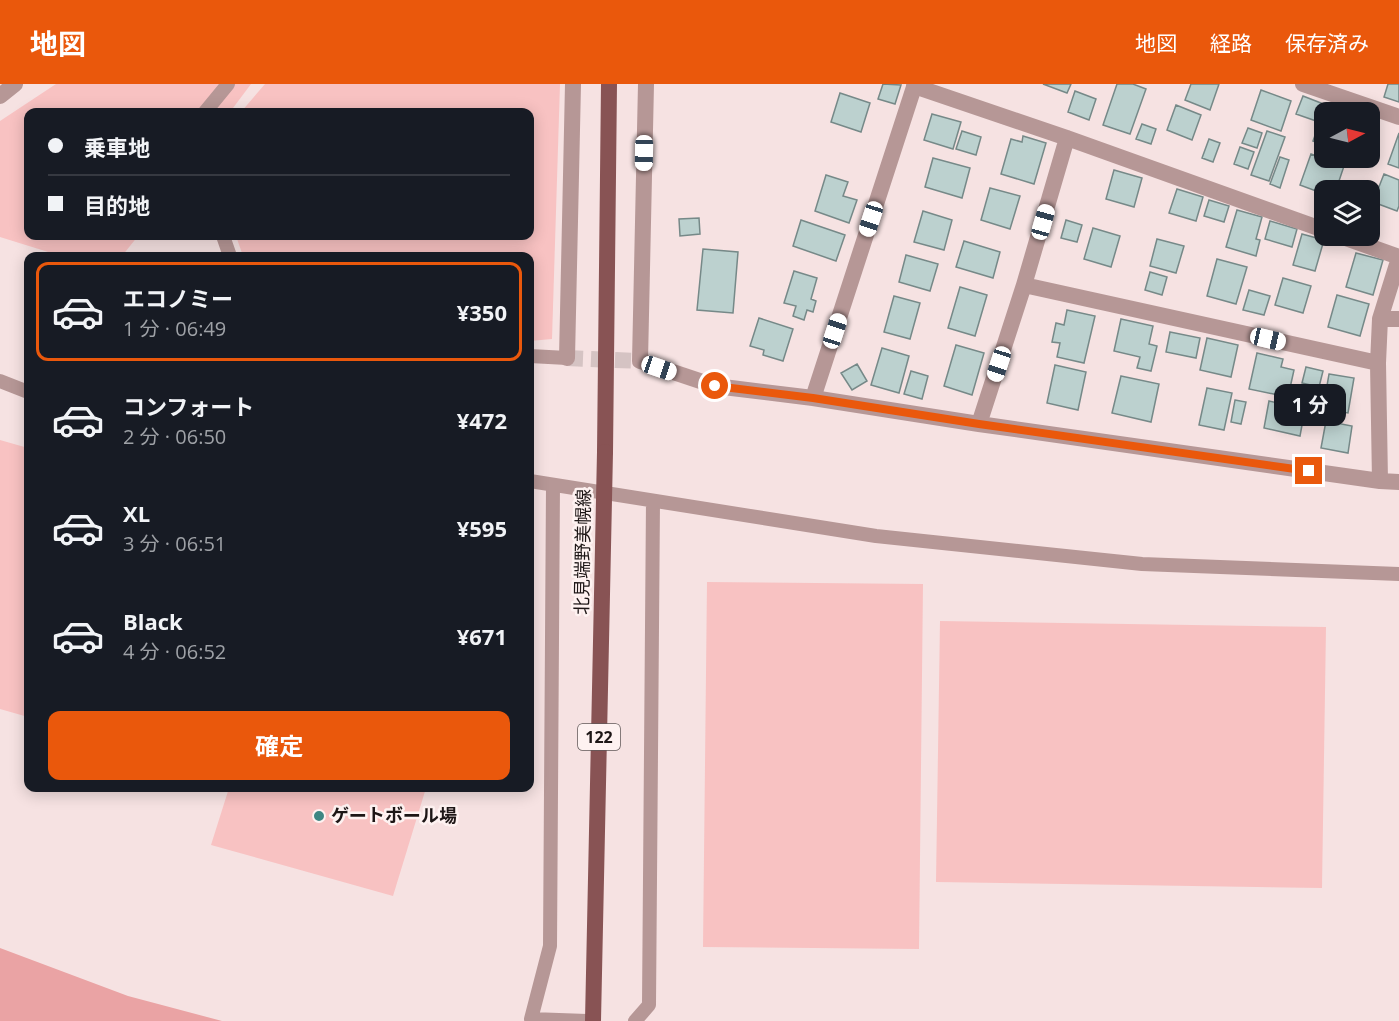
<!DOCTYPE html>
<html lang="ja">
<meta charset="utf-8">
<style>
:root{--surface:#171b24;--page:#242831;--text:#f1f3f6;--muted:#9ea1a6;--line:#363941;--accent:#ea580c}
body{margin:0;font-family:"Open Sans","Noto Sans JP",sans-serif;background:var(--page);color:var(--text);height:100vh;display:flex;flex-direction:column;font-size:22px;white-space:nowrap}
*{box-sizing:border-box;margin:0}
p{font-size:20px;color:var(--muted)}
.icon{flex:none;width:33px;height:33px;fill:none;stroke:currentColor;stroke-width:2;stroke-linecap:round;stroke-linejoin:round}
.map{position:relative;flex:1;overflow:hidden}
.sheet{position:absolute;left:24px;top:168px;width:510px;height:540px;display:flex;flex-direction:column;background:var(--surface);border-radius:12px;box-shadow:0 3px 15px #0003}
.sheet>*{flex:none}
.top-card{position:absolute;left:24px;top:24px;width:510px;height:132px;border-radius:12px;box-shadow:0 3px 15px #0003;display:grid;align-content:center;height:132px;padding:0 24px;background:var(--surface)}
.needle{width:39px;rotate:83deg}
.controls{position:absolute;left:1314px;top:18px;display:grid;gap:12px}
.controls a{display:grid;place-items:center;width:66px;height:66px;border-radius:12px;background:var(--surface);box-shadow:0 3px 15px #0003;font-size:30px}
.end{position:absolute;width:27px;height:27px;margin:-14px;border:8px solid #ea580c;background:#fff;box-shadow:0 0 0 3px #fff}
.from{border-radius:50%}
.bubble{position:absolute;height:42px;border-radius:12px;background:var(--surface);box-shadow:0 3px 15px #0003;font-size:20px;font-weight:700;line-height:42px;text-align:center}
.car{position:absolute;width:18px;height:36px;margin:-18px -9px;border-radius:8px;box-shadow:0 0 4px 2px #0007;background:linear-gradient(#fff 24%,#345 0 40%,#fff 0 76%,#345 0 86%,#fff 0)}
.top-card b{display:flex;align-items:center;gap:21px;height:57px;font-size:22px}
.top-card b+b{border-top:2px solid var(--line)}
.top-card i{width:15px;height:15px;background:var(--text)}
ul{padding:10px 0 0;list-style:none}
li{display:flex;align-items:center;gap:18px;height:99px;margin:0 12px 9px;padding:0 12px;border:3px solid transparent;border-radius:12px}
li div{flex:1}
li b{display:block;font-size:22px}
li em{font-style:normal;font-weight:700}
li.active{border-color:var(--accent)}
li>.icon{width:54px;height:54px;stroke-width:1.5}
.cta{display:flex;gap:12px;margin-top:auto;padding:12px 24px}
.cta a{flex:1;height:69px;border-radius:12px;background:var(--accent);color:#fff;font-size:24px;font-weight:700;line-height:69px;text-align:center}
header{display:flex;align-items:center;gap:36px;box-sizing:border-box;height:84px;padding:0 30px;background:var(--accent);color:#fff}
header strong{font-size:28px}
nav{display:flex;gap:33px;margin-inline-start:auto;font-size:21px}
.map>svg:first-child{display:block}
.green{fill:#f8c2c2}
.water{fill:#eaa3a4}
.building{fill:#bcd1cf;stroke:#768988;stroke-width:1.5}
.lines{fill:none;stroke-linecap:round;stroke-linejoin:round}
.minor-tunnel{stroke:#d5c3c3;stroke-width:16;stroke-dasharray:16 8;stroke-linecap:butt}
.service{stroke:#b69796;stroke-width:14}
.minor{stroke:#b69796;stroke-width:16}
.primary{stroke:#885354;stroke-width:16}
.primary-bridge{stroke:#885354;stroke-width:16}
.route{stroke:#ea580c;stroke-width:8}
.poi-dot{fill:#3e8683;stroke:#fef2f1;stroke-width:2}
.labels{text-anchor:middle;stroke-width:5;stroke-linejoin:round;paint-order:stroke}
.shield{fill:#fef2f1;stroke:#605858;stroke-width:1.5}
.shield-label{font-size:16px;font-weight:bold;fill:#1d1616}
.street-label{font-size:18px;fill:#1d1616;stroke:#fef2f1}
.poi-label{font-size:18px;font-weight:bold;fill:#1d1616;stroke:#fef2f1;text-anchor:start}
</style>
<header>
<strong>地図</strong>
<nav><a>地図</a><a>経路</a><a>保存済み</a></nav>
</header>
<div class="map">
<svg width="1399" height="937" viewBox="0 0 1399 937">
<rect width="100%" height="100%" fill="#f6e2e2"/>
<path class="green" d="M56,0h195l-21,28h-202v124h110l-16,20h-61l-61,-19v-116z
M265,0h295l-8,255 -22,2v-85h-287l-7,-20h294v-124h-289z
M0,356l28,8v269l-28,-8z
M707,498l216,2 -4,365 -216,-2z
M940,537l386,6 -4,261 -386,-6z
M229,704h197l-33,108 -182,-51z"/>
<path class="water" d="M0,864l128,48 94,25h-222z"/>
<path class="building" d="M883,0l18,1 -6,19 -17,-5z
M1043,0h28l-4,9z
M1117,0h16l13,5 -16,45 -27,-9z
M1191,0h28l-9,26 -25,-10z
M1388,0h11v18l-15,-5z
M1261,6l30,11 -10,30 -30,-11z
M1075,7l21,8 -7,21 -21,-8z
M840,9l30,10 -9,29 -30,-10z
M1303,12l23,9 -7,17 -23,-8z
M1176,21l25,10 -9,25 -25,-10z
M1326,21l21,7h-23v33l-11,-4z
M932,30l29,8 -8,27 -29,-9z
M1142,40l14,5 -5,15 -15,-5z
M1248,44l14,5 -5,15 -15,-5z
M962,47l19,6 -5,18 -20,-6z
M1267,47l18,6 -16,44 -18,-6z
M1399,49v35l-11,-4z
M1023,52l23,7 -12,41 -33,-10 10,-35 11,3z
M1209,55l11,4 -7,19 -11,-4z
M1240,63l14,5 -6,17 -14,-5z
M1311,70l33,12 -8,24h-12v4l-24,-9z
M1280,73l9,3 -9,28 -10,-4z
M933,74l37,10 -8,30 -37,-11z
M1114,86l28,8 -8,29 -28,-8z
M1384,90l15,6v26l-2,5 -24,-9z
M826,91l22,7 -5,14 14,4 -8,23 -34,-12z
M990,104l30,8 -10,33 -29,-9z
M1177,105l26,8 -7,24 -27,-8z
M1209,116l20,6 -5,16 -20,-6z
M1237,126l25,7 -6,22 4,1 -4,16 -30,-9z
M923,127l29,9 -8,30 -30,-8z
M699,134l1,16 -20,2 -1,-17z
M801,136l44,15 -9,26 -43,-15z
M1066,136l16,5 -5,17 -16,-4z
M1270,137l27,8 -5,18 -27,-8z
M1093,144l27,8 -9,31 -27,-8z
M1302,150l22,6 -9,31 -22,-6z
M1157,155l27,7 -8,27 -26,-7z
M964,157l36,11 -7,26 -37,-11z
M703,165l35,3 -5,61 -36,-3z
M1356,169l27,7 -10,35 -27,-8z
M906,171l32,9 -8,27 -31,-9z
M1217,175l30,8 -11,37 -29,-8z
M794,187l23,7 -6,21 5,2 -3,11 -6,-2 -3,10 -11,-4 3,-10 -12,-3z
M1150,188l17,5 -5,18 -17,-5z
M1283,194l28,8 -8,27 -28,-8z
M960,203l27,8 -12,41 -27,-8z
M1249,206l21,6 -6,19 -21,-5z
M1337,211l32,9 -9,32 -32,-9z
M894,212l26,7 -10,36 -26,-7z
M1067,226l28,6 -11,47 -27,-6 3,-14 -8,-1 4,-19 8,2z
M759,234l34,11 -10,32 -20,-6 1,-5 -14,-4z
M1121,235l32,7 -4,18 8,2 -6,25 -14,-3 3,-11 -26,-6z
M1170,248l30,6 -4,20 -30,-6z
M1207,254l31,7 -7,32 -31,-7z
M956,261l28,8 -12,42 -28,-9z
M882,264l27,8 -10,37 -28,-8z
M1257,269l26,6 -2,8 13,3 -6,27 -39,-8z
M857,280l10,17 -15,9 -11,-17z
M1055,281l31,7 -8,38 -31,-7z
M1306,283l17,4 -4,16 -17,-4z
M911,287l17,5 -6,23 -18,-5z
M1329,290l25,4 -6,35 -25,-4z
M1121,292l38,8 -8,38 -39,-9z
M1207,304l25,5 -8,37 -25,-5z
M1235,316l11,2 -5,22 -10,-2z
M1269,317l36,8 -5,27 -36,-8z
M1326,337l26,5 -4,27 -27,-5z"/>
<g class="lines">
<path class="minor-tunnel" d="M567,274l73,3"/>
<path class="service" d="M205,28l23,-28
M223,152l7,20
M530,272l37,2
M0,297l28,11
M530,397l346,55 266,28 257,10
M553,401l-3,461 -19,73 56,2
M635,937l14,-16 4,-504"/>
<path class="minor" d="M646,0l-6,277 75,25 98,12 166,26 401,57 19,1
M1303,0l96,33
M914,2l153,52 257,92
M0,12l15,-12
M1340,152l59,21
M1024,201l354,78
M1380,235h19
M567,274l6,-274
M813,314l102,-314
M979,340l45,-139 43,-147
M1380,397l-2,-118 2,-44 19,-61"/>
<path class="primary" d="M605,368l4,-368"/>
<path class="primary-bridge" d="M593,937l12,-569"/>
</g>
<g class="lines">
<path class="route" d="M715,302l98,12 166,26 330,47"/>
</g>
<circle class="poi-dot" cx="319" cy="732" r="6"/>
<g class="labels">
<rect class="shield" x="578" y="640" width="42" height="26" rx="4.5"/>
<g class="shield-label">
<text x="599" y="659">122</text>
</g>
<g class="street-label">
<text transform="translate(583 468) rotate(-89)" y="6">北見端野美幌線</text>
</g>
<g class="poi-label">
<text x="331" y="738">ゲートボール場</text>
</g>
</g>
</svg>
<div class="controls">
<a><svg class="needle" viewBox="-14 -14 28 28"><path d="M0-13l5 13h-10z" fill="#e53935"/><path d="M0 13l5-13h-10z" fill="#9ea1a6"/></svg></a>
<a><svg class="icon" aria-label="layers" viewBox="0 0 24 24"><path d="M12 4l9 5-9 5-9-5zM3 14l9 5 9-5"/></svg></a>
</div>
<i class="end from" style="left:715px;top:302px"></i>
<i class="end" style="left:1309px;top:387px"></i>
<div class="bubble" style="left:1274px;top:300px;width:72px">1 分</div>
<i class="car" style="left:644px;top:69px;rotate:181deg"></i>
<i class="car" style="left:871px;top:135px;rotate:198deg"></i>
<i class="car" style="left:1043px;top:138px;rotate:16deg"></i>
<i class="car" style="left:835px;top:247px;rotate:18deg"></i>
<i class="car" style="left:1268px;top:255px;rotate:103deg"></i>
<i class="car" style="left:999px;top:280px;rotate:198deg"></i>
<i class="car" style="left:659px;top:284px;rotate:109deg"></i>
<div class="top-card">
<b><i class="from"></i>乗車地</b>
<b><i></i>目的地</b>
</div>
<section class="sheet">
<ul>
<li class="active"><svg class="icon" aria-label="car" viewBox="0 0 24 24"><path d="M5 17H2v-5l4-1 3-4h7l3 4 3 1v5h-3M9 17h6M6 11h13"/><circle cx="7" cy="17" r="2"/><circle cx="17" cy="17" r="2"/></svg><div><b>エコノミー</b><p>1 分 · 06:49</p></div><em>¥350</em></li>
<li><svg class="icon" aria-label="car" viewBox="0 0 24 24"><path d="M5 17H2v-5l4-1 3-4h7l3 4 3 1v5h-3M9 17h6M6 11h13"/><circle cx="7" cy="17" r="2"/><circle cx="17" cy="17" r="2"/></svg><div><b>コンフォート</b><p>2 分 · 06:50</p></div><em>¥472</em></li>
<li><svg class="icon" aria-label="car" viewBox="0 0 24 24"><path d="M5 17H2v-5l4-1 3-4h7l3 4 3 1v5h-3M9 17h6M6 11h13"/><circle cx="7" cy="17" r="2"/><circle cx="17" cy="17" r="2"/></svg><div><b>XL</b><p>3 分 · 06:51</p></div><em>¥595</em></li>
<li><svg class="icon" aria-label="car" viewBox="0 0 24 24"><path d="M5 17H2v-5l4-1 3-4h7l3 4 3 1v5h-3M9 17h6M6 11h13"/><circle cx="7" cy="17" r="2"/><circle cx="17" cy="17" r="2"/></svg><div><b>Black</b><p>4 分 · 06:52</p></div><em>¥671</em></li>
</ul>
<div class="cta"><a>確定</a></div>
</section>
</div>
